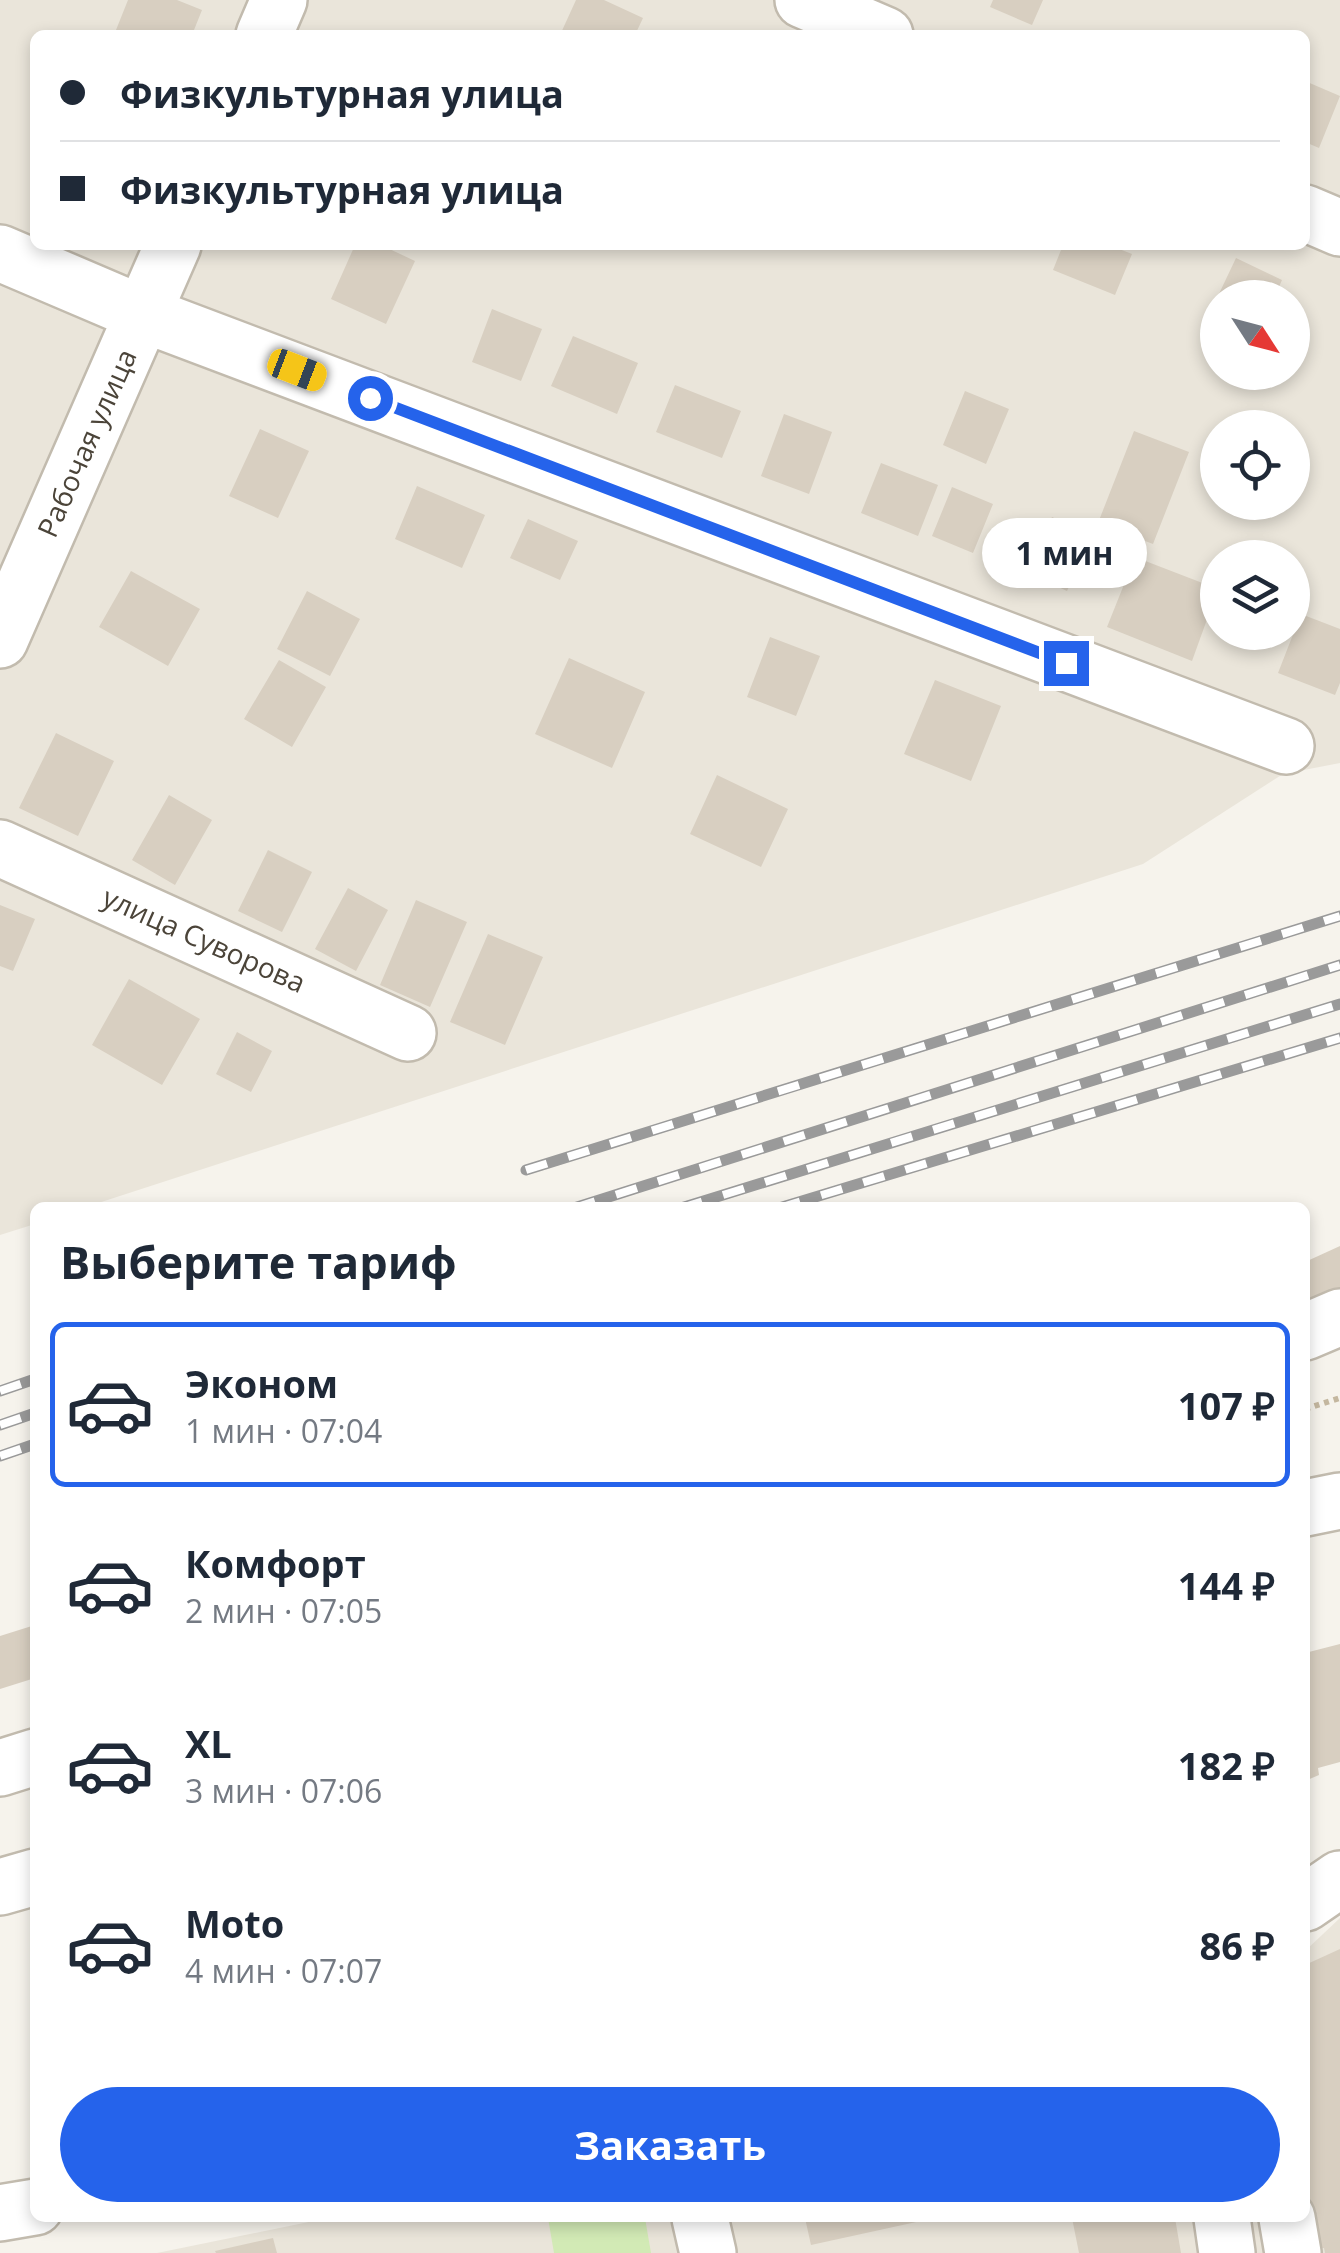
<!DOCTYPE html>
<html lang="ru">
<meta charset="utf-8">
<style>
:root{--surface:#fff;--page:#f2f2f3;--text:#1f2937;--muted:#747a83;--line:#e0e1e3;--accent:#2563eb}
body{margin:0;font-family:"Open Sans",sans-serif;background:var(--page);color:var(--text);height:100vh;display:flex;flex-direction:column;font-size:38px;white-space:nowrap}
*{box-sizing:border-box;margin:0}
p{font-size:32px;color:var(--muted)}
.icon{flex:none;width:55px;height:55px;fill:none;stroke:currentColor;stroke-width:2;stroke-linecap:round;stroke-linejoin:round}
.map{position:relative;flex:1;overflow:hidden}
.panel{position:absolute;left:30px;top:1202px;width:1280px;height:1020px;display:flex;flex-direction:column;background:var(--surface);border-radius:15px;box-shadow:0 5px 15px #0003}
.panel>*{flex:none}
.top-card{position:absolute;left:30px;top:30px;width:1280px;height:220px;border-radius:15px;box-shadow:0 5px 15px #0003;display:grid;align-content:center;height:220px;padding:0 30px;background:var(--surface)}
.needle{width:65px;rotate:126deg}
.tools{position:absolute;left:1200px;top:280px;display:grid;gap:20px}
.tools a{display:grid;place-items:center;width:110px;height:110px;border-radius:50%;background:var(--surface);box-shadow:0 5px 15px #0003;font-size:50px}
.end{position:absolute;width:45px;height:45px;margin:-22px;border:12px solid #2563eb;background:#fff;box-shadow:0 0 0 5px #fff}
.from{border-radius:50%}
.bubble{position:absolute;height:70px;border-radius:35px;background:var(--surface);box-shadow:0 5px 15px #0003;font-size:32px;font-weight:700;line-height:70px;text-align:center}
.car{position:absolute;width:30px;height:60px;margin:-30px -15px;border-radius:12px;box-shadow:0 0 8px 2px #0007;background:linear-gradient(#f5c518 24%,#345 0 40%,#f5c518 0 76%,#345 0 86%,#f5c518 0)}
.top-card b{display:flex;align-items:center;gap:35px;height:95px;font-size:38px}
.top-card b+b{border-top:2px solid var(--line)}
.top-card i{width:25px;height:25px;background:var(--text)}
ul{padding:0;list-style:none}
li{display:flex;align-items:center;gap:30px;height:165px;margin:0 20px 15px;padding:0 10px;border:5px solid transparent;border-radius:15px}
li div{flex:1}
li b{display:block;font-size:38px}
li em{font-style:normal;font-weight:700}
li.selected{border-color:var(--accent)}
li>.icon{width:90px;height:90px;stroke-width:1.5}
h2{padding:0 30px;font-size:45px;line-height:120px}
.cta{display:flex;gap:20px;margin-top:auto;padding:20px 30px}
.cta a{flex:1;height:115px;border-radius:60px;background:var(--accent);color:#fff;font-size:40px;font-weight:700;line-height:115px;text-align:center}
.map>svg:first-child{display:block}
.residential{fill:#eae5da;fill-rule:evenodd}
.green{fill:#d2eab5}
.building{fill:#d8cfc1}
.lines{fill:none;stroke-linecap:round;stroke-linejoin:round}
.minor-casing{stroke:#c2bbae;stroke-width:60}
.path{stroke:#c4b79f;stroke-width:6;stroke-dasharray:5 5;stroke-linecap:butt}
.minor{stroke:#fff;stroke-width:55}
.rail-casing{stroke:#9a9a9a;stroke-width:11}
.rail{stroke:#fff;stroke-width:8;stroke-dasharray:22;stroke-linecap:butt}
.route{stroke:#2563eb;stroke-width:12}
.labels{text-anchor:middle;stroke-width:8;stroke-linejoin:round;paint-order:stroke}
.street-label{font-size:28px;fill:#4b4439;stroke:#fff}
</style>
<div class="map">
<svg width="1340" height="2253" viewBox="0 0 1340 2253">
<rect width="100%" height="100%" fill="#f6f3ec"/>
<path class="residential" d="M0,0h1340v763l-57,11 -140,90 -1057,343 -51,1v16l-35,11zM35,35h1270v210h-1270zM1218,298h74v74h-74zM1218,428h74v74h-74zM1218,558h74v74h-74z
M1340,1918v335h-1183l171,-35h977v-267z"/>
<path class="green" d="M548,2218h97l6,35h-97z"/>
<path class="building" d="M128,0h49l25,10 -10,25h-78z
M576,0h28l39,18 -8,17h-75z
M993,0h50l-11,25 -42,-18z
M1305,81l35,15 -21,52 -14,-6z
M355,245h26l34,16 -29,63 -55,-25z
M1063,245h46l23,9 -17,41 -62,-25z
M1236,258l46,22 -8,18h-57z
M492,309l50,20 -21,52 -49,-19z
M573,336l65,27 -21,51 -66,-28z
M675,385l66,26 -19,47 -66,-26z
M965,391l44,18 -23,55 -43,-19z
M784,414l48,18 -23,62 -48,-18z
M260,429l49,22 -31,67 -49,-22z
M1134,431l55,21 -36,92 -55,-21z
M881,463l57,22 -20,51 -57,-23z
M417,486l68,29 -23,53 -67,-29z
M952,487l41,17 -20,49 -41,-17z
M1052,517l41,19 -26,55 -41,-19z
M528,519l50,22 -18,39 -50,-22z
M1135,557l83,32 -26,72 -85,-34z
M131,571l69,38 -32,57 -69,-39z
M307,591l53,28 -30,57 -53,-27z
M1301,614l39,15v54l-5,12 -57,-22z
M770,637l50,19 -24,60 -49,-19z
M569,658l76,34 -33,76 -77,-34z
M279,660l47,27 -34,60 -48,-28z
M935,680l66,26 -30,75 -67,-27z
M56,733l58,28 -36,75 -59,-28z
M717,775l71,34 -27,58 -71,-33z
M169,795l43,25 -37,65 -43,-25z
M268,850l44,22 -30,60 -44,-21z
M348,888l40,22 -32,61 -41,-22z
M416,900l51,22 -37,85 -50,-22z
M0,905l35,14 -22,52 -13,-5z
M488,934l55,23 -38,88 -55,-23z
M129,979l71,40 -38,66 -70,-40z
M237,1032l35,19 -21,41 -35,-18z
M1340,1246v43l-35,16v-43z
M35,1625v53l-35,11v-53z
M1340,1644v118l-22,6 1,7 -14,6v-128z
M1340,1949v304h-15l-1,-5 -12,1 -7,-36v-248z
M805,2218h125v1l-119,26z
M1072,2218h103l6,35h-102z
M273,2238l4,15h-61l-1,-2z"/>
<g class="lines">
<defs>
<path id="minor" d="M803,0l82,35
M264,35l15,-35
M1305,213l35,15
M0,253l143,61 1143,432
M0,640l173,-395
M0,848l408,185
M1305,1332l35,-15
M1305,1508l35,-7
M0,1768l35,-11
M0,1887l35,-10
M1305,1903l35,-24
M0,2213l35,-6
M700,2218l8,35
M1222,2218l5,35
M1287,2218l6,35"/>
</defs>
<use href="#minor" class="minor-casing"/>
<path class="path" d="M1305,1409l35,-11"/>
<use href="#minor" class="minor"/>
<defs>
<path id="rail" d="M526,1170l814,-254
M574,1208l766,-243
M681,1208l659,-204
M779,1208l561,-170
M0,1391l35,-12
M0,1425l35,-12
M0,1456l35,-12"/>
</defs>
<use href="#rail" class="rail-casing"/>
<use href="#rail" class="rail"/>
</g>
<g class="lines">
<path class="route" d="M370,398l696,265"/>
</g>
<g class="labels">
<g class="street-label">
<text transform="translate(87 443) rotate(-66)" y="10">Рабочая улица</text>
<text transform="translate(204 940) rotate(24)" y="10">улица Суворова</text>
</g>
</g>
</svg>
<div class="tools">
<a><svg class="needle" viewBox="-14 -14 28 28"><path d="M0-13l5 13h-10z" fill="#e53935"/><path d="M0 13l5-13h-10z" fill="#747a83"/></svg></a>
<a><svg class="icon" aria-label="locate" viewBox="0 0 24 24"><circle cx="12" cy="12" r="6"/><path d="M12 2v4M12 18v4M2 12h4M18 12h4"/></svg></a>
<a><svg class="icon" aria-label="layers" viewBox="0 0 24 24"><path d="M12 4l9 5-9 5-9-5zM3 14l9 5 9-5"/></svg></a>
</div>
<i class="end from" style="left:370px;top:398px"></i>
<i class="end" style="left:1066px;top:663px"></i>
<div class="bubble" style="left:982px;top:518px;width:165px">1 мин</div>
<i class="car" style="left:297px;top:370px;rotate:111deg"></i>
<div class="top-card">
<b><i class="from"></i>Физкультурная улица</b>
<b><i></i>Физкультурная улица</b>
</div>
<section class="panel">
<h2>Выберите тариф</h2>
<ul>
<li class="selected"><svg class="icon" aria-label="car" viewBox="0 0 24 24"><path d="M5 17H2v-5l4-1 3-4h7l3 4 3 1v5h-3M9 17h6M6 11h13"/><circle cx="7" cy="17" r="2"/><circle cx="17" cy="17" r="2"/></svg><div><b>Эконом</b><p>1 мин · 07:04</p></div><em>107 ₽</em></li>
<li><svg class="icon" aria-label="car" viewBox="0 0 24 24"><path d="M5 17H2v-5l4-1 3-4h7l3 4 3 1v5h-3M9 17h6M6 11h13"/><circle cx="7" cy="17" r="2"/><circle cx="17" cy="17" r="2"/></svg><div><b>Комфорт</b><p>2 мин · 07:05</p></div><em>144 ₽</em></li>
<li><svg class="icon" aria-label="car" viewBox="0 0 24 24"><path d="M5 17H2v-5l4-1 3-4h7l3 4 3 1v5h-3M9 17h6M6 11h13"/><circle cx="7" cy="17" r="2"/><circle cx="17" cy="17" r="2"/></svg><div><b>XL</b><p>3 мин · 07:06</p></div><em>182 ₽</em></li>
<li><svg class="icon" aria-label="car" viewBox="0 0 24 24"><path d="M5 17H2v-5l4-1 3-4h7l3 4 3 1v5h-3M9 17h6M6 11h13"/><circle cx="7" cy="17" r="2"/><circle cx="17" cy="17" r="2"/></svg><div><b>Moto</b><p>4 мин · 07:07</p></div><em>86 ₽</em></li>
</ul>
<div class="cta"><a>Заказать</a></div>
</section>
</div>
